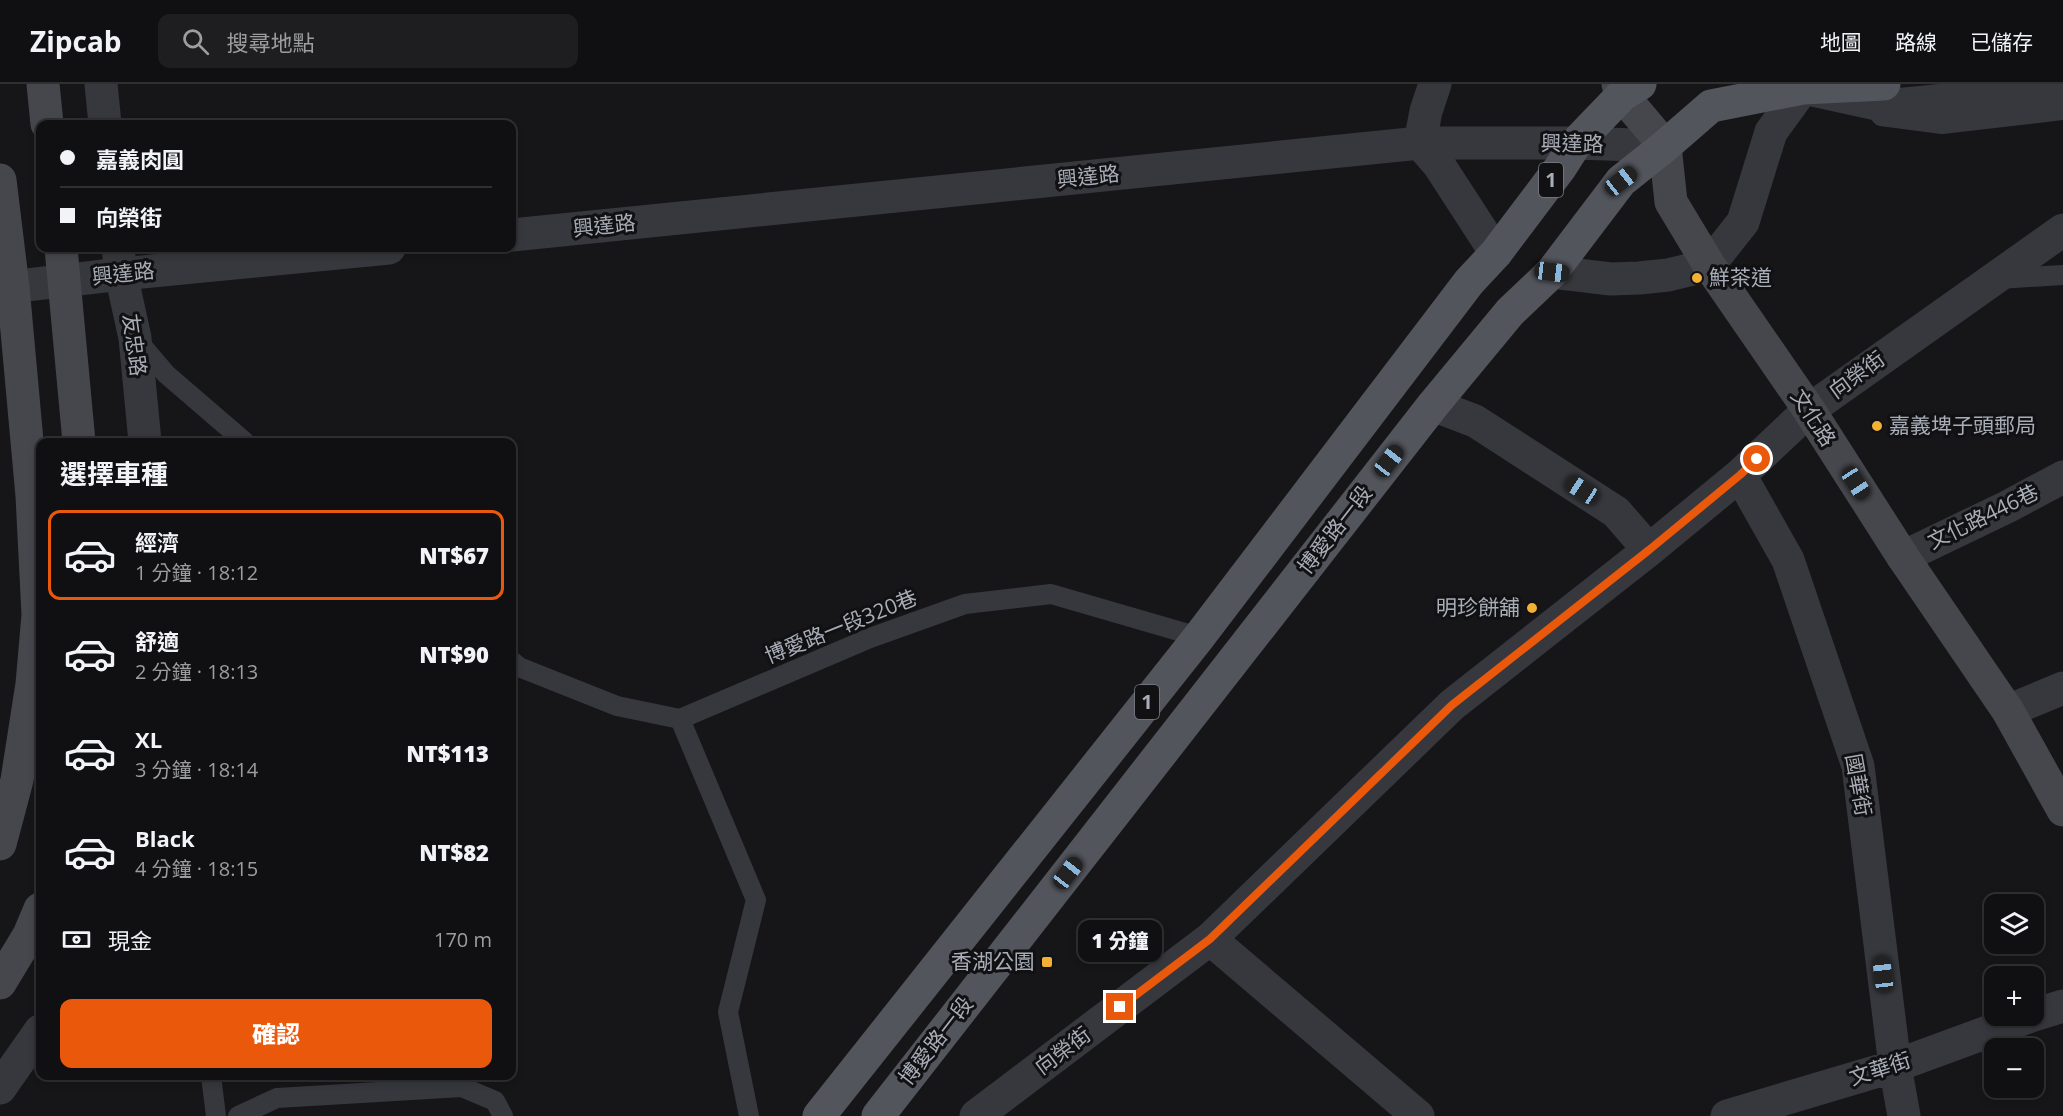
<!DOCTYPE html>
<html lang="zh-TW">
<meta charset="utf-8">
<style>
:root{--surface:#101012;--page:#1e1e20;--text:#f1f3f6;--muted:#9c9d9f;--line:#303032;--accent:#ea580c}
body{margin:0;font-family:"Open Sans","Noto Sans TC",sans-serif;background:var(--page);color:var(--text);height:100vh;display:flex;flex-direction:column;font-size:22px;white-space:nowrap}
*{box-sizing:border-box;margin:0}
p{font-size:20px;color:var(--muted)}
.icon{flex:none;width:33px;height:33px;fill:none;stroke:currentColor;stroke-width:2;stroke-linecap:round;stroke-linejoin:round}
.map{position:relative;flex:1;overflow:hidden}
.side{position:absolute;left:36px;top:354px;width:480px;height:642px;display:flex;flex-direction:column;background:var(--surface);border-radius:12px;box-shadow:0 3px 9px #0003,0 0 0 2px var(--line)}
.side>*{flex:none}
.guide{position:absolute;left:36px;top:36px;width:480px;height:132px;border-radius:12px;box-shadow:0 3px 9px #0003,0 0 0 2px var(--line);display:grid;align-content:center;height:132px;padding:0 24px;background:var(--surface)}
.fabs{position:absolute;left:1984px;top:810px;display:grid;gap:12px}
.fabs a{display:grid;place-items:center;width:60px;height:60px;border-radius:12px;background:var(--surface);box-shadow:0 3px 9px #0003,0 0 0 2px var(--line);font-size:30px}
.end{position:absolute;width:27px;height:27px;margin:-14px;border:8px solid #ea580c;background:#fff;box-shadow:0 0 0 3px #fff}
.from{border-radius:50%}
.bubble{position:absolute;height:42px;border-radius:12px;background:var(--surface);box-shadow:0 3px 9px #0003,0 0 0 2px var(--line);font-size:20px;font-weight:800;line-height:42px;text-align:center}
.car{position:absolute;width:18px;height:36px;margin:-18px -9px;border-radius:8px;box-shadow:0 0 4px 2px #0007;background:linear-gradient(#222 24%,#8ab4d8 0 40%,#222 0 76%,#8ab4d8 0 86%,#222 0)}
.guide b{display:flex;align-items:center;gap:21px;height:57px;font-size:22px}
.guide b+b{border-top:2px solid var(--line)}
.guide i{width:15px;height:15px;background:var(--text)}
ul{padding:0;list-style:none}
li{display:flex;align-items:center;gap:18px;height:90px;margin:0 12px 9px;padding:0 12px;border:3px solid transparent;border-radius:12px}
li div{flex:1}
li b{display:block;font-size:22px}
li em{font-style:normal;font-weight:800}
li.selected{border-color:var(--accent)}
li>.icon{width:54px;height:54px;stroke-width:1.5}
h2{padding:0 24px;font-size:27px;line-height:72px}
.pay{display:flex;align-items:center;gap:15px;height:66px;padding:0 24px;font-size:22px}
.pay p{margin-inline-start:auto}
.action{display:flex;gap:12px;margin-top:auto;padding:12px 24px}
.action a{flex:1;height:69px;border-radius:12px;background:var(--accent);color:#fff;font-size:24px;font-weight:800;line-height:69px;text-align:center}
header{display:flex;align-items:center;gap:36px;box-sizing:border-box;height:84px;padding:0 30px;background:var(--surface);border-bottom:2px solid var(--line)}
header strong{font-size:28px}
nav{display:flex;gap:33px;margin-inline-start:auto;font-size:21px}
.search{width:420px;height:54px;background:var(--page);display:flex;align-items:center;gap:15px;box-sizing:border-box;padding:0 21px;border-radius:12px;color:var(--muted);font-size:22px}
.map>svg:first-child{display:block}
.lines{fill:none;stroke-linecap:round;stroke-linejoin:round}
.lane{stroke:#37383d;stroke-width:20}
.street{stroke:#37383d;stroke-width:33}
.secondary{stroke:#45474d;stroke-width:33}
.primary{stroke:#53555c;stroke-width:33}
.route{stroke:#ea580c;stroke-width:8}
.poi-dot{fill:#f2b134;stroke:#111113;stroke-width:2}
.labels{text-anchor:middle;stroke-width:6;stroke-linejoin:round;paint-order:stroke}
.shield{fill:#111113;stroke:#7b7e86;stroke-width:1.5}
.shield-label{font-size:20px;font-weight:bold;fill:#a8adb8}
.street-label{font-size:21px;fill:#a8adb8;stroke:#111113}
.poi-label{font-size:21px;fill:#a8adb8;stroke:#111113;text-anchor:start}
</style>
<header>
<strong>Zipcab</strong>
<div class="search"><svg class="icon" aria-label="search" viewBox="0 0 24 24"><circle cx="10" cy="10" r="6"/><path d="M15 15l6 6"/></svg>搜尋地點</div>
<nav><a>地圖</a><a>路線</a><a>已儲存</a></nav>
</header>
<div class="map">
<svg width="2063" height="1032" viewBox="0 0 2063 1032">
<rect width="100%" height="100%" fill="#161618"/>
<g class="lines">
<path class="lane" d="M1881,32l61,8 121,-14
M1997,195l66,-4
M137,256l29,34 79,68
M512,577l7,6 98,39 63,13 190,-81 95,-34 86,-10 148,43
M680,635l76,181 -28,112 21,104
M211,992l5,40
M238,1032l39,-18 185,-11 33,14 8,15"/>
<path class="street" d="M101,0l4,40
M1435,0l-9,27 -6,32 19,22 57,88
M512,151l908,-92h156l89,3
M118,164l3,26 14,64 10,104
M1552,188l59,7 28,-1 29,-3 41,-10 34,-43 28,-90 32,-44 82,18 178,-18
M0,204l121,-14 268,-26
M1433,321l42,16 141,91 33,38
M1740,391l48,85 70,206 37,300 9,50
M1903,473l104,-50 56,-30
M2008,627l55,-23
M1210,855l208,177
M2034,931l29,-9
M0,1004l40,-57
M976,1032l234,-177 242,-234 197,-155 91,-75 69,-65 254,-180
M1727,1032l168,-50 136,-50"/>
<path class="secondary" d="M43,0l4,40
M1618,0l4,11 43,51 6,56 38,63 100,145 94,147 105,154 55,99
M0,96l13,107 19,209 6,119 -6,69 -15,96 -17,64
M61,164l18,194
M0,899l29,-48 11,-26"/>
<path class="primary" d="M819,1032l380,-479 270,-355 27,-29 64,-85 16,-25 46,-48 18,-11
M878,1032l555,-711 77,-93 42,-40 69,-91 44,-35 46,-40 92,-18 81,-4"/>
</g>
<g class="lines">
<path class="route" d="M1120,923l90,-68 242,-234 197,-155 91,-75 17,-16"/>
</g>
<g class="poi-dot">
<circle cx="1697" cy="194" r="6"/>
<circle cx="1877" cy="342" r="6"/>
<circle cx="1532" cy="524" r="6"/>
<rect x="1041" y="872" width="12" height="12" rx="3"/>
</g>
<g class="labels">
<g class="shield">
<rect x="1539" y="79" width="24" height="34" rx="4.5"/>
<rect x="1135" y="601" width="24" height="34" rx="4.5"/>
</g>
<g class="shield-label">
<text x="1551" y="103">1</text>
<text x="1147" y="625">1</text>
</g>
<g class="street-label">
<text transform="translate(1572 60) rotate(1)" y="7">興達路</text>
<text transform="translate(1088 93) rotate(-6)" y="7">興達路</text>
<text transform="translate(604 142) rotate(-6)" y="7">興達路</text>
<text transform="translate(123 190) rotate(-6)" y="7">興達路</text>
<text transform="translate(134 261) rotate(82)" y="7">友忠路</text>
<text transform="translate(1857 291) rotate(-36)" y="7">向榮街</text>
<text transform="translate(1813 334) rotate(57)" y="7">文化路</text>
<text transform="translate(1983 433) rotate(-26)" y="7">文化路446巷</text>
<text transform="translate(1335 446) rotate(-52)" y="7">博愛路一段</text>
<text transform="translate(841 543) rotate(-22)" y="7">博愛路一段320巷</text>
<text transform="translate(1858 701) rotate(80)" y="7">國華街</text>
<text transform="translate(936 957) rotate(-52)" y="7">博愛路一段</text>
<text transform="translate(1063 967) rotate(-37)" y="7">向榮街</text>
<text transform="translate(1880 985) rotate(-18)" y="7">文華街</text>
</g>
<g class="poi-label">
<text x="1709" y="201">鮮茶道</text>
<text x="1889" y="349">嘉義埤子頭郵局</text>
<text x="1520" y="531" text-anchor="end">明珍餅舖</text>
<text x="1035" y="885" text-anchor="end">香湖公園</text>
</g>
</g>
</svg>
<div class="fabs">
<a><svg class="icon" aria-label="layers" viewBox="0 0 24 24"><path d="M12 4l9 5-9 5-9-5zM3 14l9 5 9-5"/></svg></a>
<a>+</a>
<a>−</a>
</div>
<i class="end from" style="left:1757px;top:375px"></i>
<i class="end" style="left:1120px;top:923px"></i>
<div class="bubble" style="left:1078px;top:836px;width:84px">1 分鐘</div>
<i class="car" style="left:1621px;top:97px;rotate:52deg"></i>
<i class="car" style="left:1552px;top:188px;rotate:97deg"></i>
<i class="car" style="left:1389px;top:377px;rotate:38deg"></i>
<i class="car" style="left:1856px;top:399px;rotate:147deg"></i>
<i class="car" style="left:1582px;top:406px;rotate:303deg"></i>
<i class="car" style="left:1068px;top:789px;rotate:38deg"></i>
<i class="car" style="left:1883px;top:890px;rotate:353deg"></i>
<div class="guide">
<b><i class="from"></i>嘉義肉圓</b>
<b><i></i>向榮街</b>
</div>
<section class="side">
<h2>選擇車種</h2>
<ul>
<li class="selected"><svg class="icon" aria-label="car" viewBox="0 0 24 24"><path d="M5 17H2v-5l4-1 3-4h7l3 4 3 1v5h-3M9 17h6M6 11h13"/><circle cx="7" cy="17" r="2"/><circle cx="17" cy="17" r="2"/></svg><div><b>經濟</b><p>1 分鐘 · 18:12</p></div><em>NT$67</em></li>
<li><svg class="icon" aria-label="car" viewBox="0 0 24 24"><path d="M5 17H2v-5l4-1 3-4h7l3 4 3 1v5h-3M9 17h6M6 11h13"/><circle cx="7" cy="17" r="2"/><circle cx="17" cy="17" r="2"/></svg><div><b>舒適</b><p>2 分鐘 · 18:13</p></div><em>NT$90</em></li>
<li><svg class="icon" aria-label="car" viewBox="0 0 24 24"><path d="M5 17H2v-5l4-1 3-4h7l3 4 3 1v5h-3M9 17h6M6 11h13"/><circle cx="7" cy="17" r="2"/><circle cx="17" cy="17" r="2"/></svg><div><b>XL</b><p>3 分鐘 · 18:14</p></div><em>NT$113</em></li>
<li><svg class="icon" aria-label="car" viewBox="0 0 24 24"><path d="M5 17H2v-5l4-1 3-4h7l3 4 3 1v5h-3M9 17h6M6 11h13"/><circle cx="7" cy="17" r="2"/><circle cx="17" cy="17" r="2"/></svg><div><b>Black</b><p>4 分鐘 · 18:15</p></div><em>NT$82</em></li>
</ul>
<div class="pay"><svg class="icon" aria-label="cash" viewBox="0 0 24 24"><path d="M3 7h18v10H3z"/><circle cx="12" cy="12" r="2"/></svg>現金<p>170 m</p></div>
<div class="action"><a>確認</a></div>
</section>
</div>
